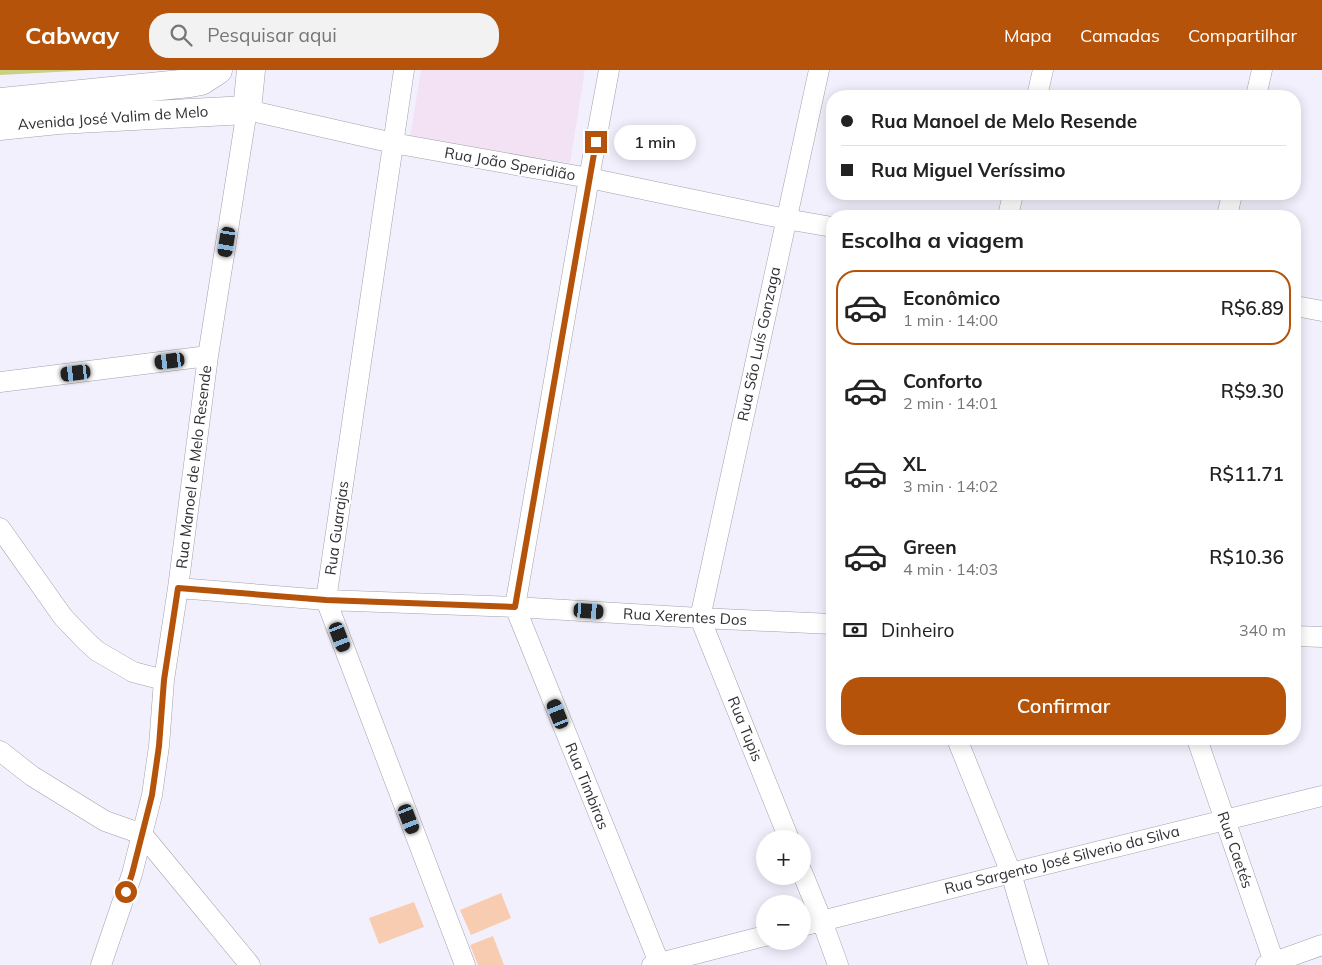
<!DOCTYPE html>
<html lang="pt">
<meta charset="utf-8">
<style>
:root{--surface:#fff;--page:#f2f2f2;--text:#222;--muted:#767676;--line:#e0e0e0;--accent:#b45309}
body{margin:0;font-family:Mulish,sans-serif;background:var(--page);color:var(--text);height:100vh;display:flex;flex-direction:column;font-size:19px;white-space:nowrap}
*{box-sizing:border-box;margin:0}
p{font-size:16px;color:var(--muted)}
.icon{flex:none;width:28px;height:28px;fill:none;stroke:currentColor;stroke-width:2;stroke-linecap:round;stroke-linejoin:round}
.map{position:relative;flex:1;overflow:hidden}
.panel{position:absolute;left:826px;top:140px;width:475px;height:535px;display:flex;flex-direction:column;background:var(--surface);border-radius:20px;box-shadow:0 2px 12px #0003}
.panel>*{flex:none}
.guide{position:absolute;left:826px;top:20px;width:475px;height:110px;border-radius:20px;box-shadow:0 2px 12px #0003;display:grid;align-content:center;height:110px;padding:0 15px;background:var(--surface)}
.controls{position:absolute;left:756px;top:760px;display:grid;gap:10px}
.controls a{display:grid;place-items:center;width:55px;height:55px;border-radius:50%;background:var(--surface);box-shadow:0 2px 12px #0003;font-size:25px}
.end{position:absolute;width:22px;height:22px;margin:-11px;border:6px solid #b45309;background:#fff;box-shadow:0 0 0 2px #fff}
.from{border-radius:50%}
.bubble{position:absolute;height:35px;border-radius:18px;background:var(--surface);box-shadow:0 2px 12px #0003;font-size:16px;font-weight:600;line-height:35px;text-align:center}
.car{position:absolute;width:15px;height:30px;margin:-15px -8px;border-radius:6px;box-shadow:0 0 4px 1px #0007;background:linear-gradient(#222 24%,#8ab4d8 0 40%,#222 0 76%,#8ab4d8 0 86%,#222 0)}
.guide b{display:flex;align-items:center;gap:18px;height:48px;font-size:19px}
.guide b+b{border-top:1px solid var(--line)}
.guide i{width:12px;height:12px;background:var(--text)}
ul{padding:0;list-style:none}
li{display:flex;align-items:center;gap:15px;height:75px;margin:0 10px 8px;padding:0 5px;border:2px solid transparent;border-radius:20px}
li div{flex:1}
li b{display:block;font-size:19px}
li em{font-style:normal;font-weight:600}
li.active{border-color:var(--accent)}
li>.icon{width:45px;height:45px;stroke-width:1.5}
h2{padding:0 15px;font-size:22px;line-height:60px}
.pay{display:flex;align-items:center;gap:12px;height:55px;padding:0 15px;font-size:19px}
.pay p{margin-inline-start:auto}
.action{display:flex;gap:10px;margin-top:auto;padding:10px 15px}
.action a{flex:1;height:58px;border-radius:20px;background:var(--accent);color:#fff;font-size:20px;font-weight:600;line-height:58px;text-align:center}
header{display:flex;align-items:center;gap:30px;box-sizing:border-box;height:70px;padding:0 25px;background:var(--accent);color:#fff}
header strong{font-size:24px}
nav{display:flex;gap:28px;margin-inline-start:auto;font-size:18px}
.search{width:350px;height:45px;background:var(--page);display:flex;align-items:center;gap:12px;box-sizing:border-box;padding:0 18px;border-radius:20px;color:var(--muted);font-size:19px}
.map>svg:first-child{display:block}
.education{fill:#f3e2f3}
.green{fill:#c9d083}
.building{fill:#f8ccb0}
.lines{fill:none;stroke-linecap:round;stroke-linejoin:round}
.street-casing{stroke:#a3a0ab;stroke-width:21}
.secondary-casing{stroke:#a3a0ab;stroke-width:29}
.street{stroke:#fff;stroke-width:20}
.secondary{stroke:#fff;stroke-width:28}
.route{stroke:#b45309;stroke-width:6}
.labels{text-anchor:middle;stroke-width:4.5;stroke-linejoin:round;paint-order:stroke}
.street-label{font-size:15px;fill:#313035;stroke:#fff}
</style>
<header>
<strong>Cabway</strong>
<div class="search"><svg class="icon" aria-label="search" viewBox="0 0 24 24"><circle cx="10" cy="10" r="6"/><path d="M15 15l6 6"/></svg>Pesquisar aqui</div>
<nav><a>Mapa</a><a>Camadas</a><a>Compartilhar</a></nav>
</header>
<div class="map">
<svg width="1322" height="895" viewBox="0 0 1322 895">
<rect width="100%" height="100%" fill="#f3f0fd"/>
<path class="education" d="M421,0h164l-15,93 -160,-26z"/>
<path class="green" d="M0,0h93l-93,5z"/>
<path class="building" d="M501,823l10,25 -40,17 -11,-25z
M414,832l10,25 -45,17 -10,-26z
M493,866l11,29h-26l-8,-20z"/>
<g class="lines">
<defs>
<path id="street" d="M404,0l-78,530 139,365
M609,0l-20,108 -74,429 145,358
M1037,26l6,-26
M1256,26l6,-26
M1008,146l5,-22
M1227,146l5,-22
M1295,236l27,5
M0,312l208,-26
M0,458l63,89 24,25 10,9 36,21 31,8
M178,518l148,12 189,7 185,11 132,6
M1295,566l27,1
M957,669l54,134 27,92
M1197,669l77,223
M0,681l32,25 73,45 37,13 108,131
M789,769l-89,-221 119,-548
M802,802l20,49 16,44
M802,856l209,-53 311,-77
M101,895l31,-91 20,-79 7,-49 5,-66 14,-92 30,-232 39,-246 146,33 196,35 197,41 46,8
M652,895l113,-29
M1266,895l56,-20"/>
<path id="secondary" d="M0,32l190,-19 11,-2 17,-11
M0,56l58,-6 189,-10 4,-40"/>
</defs>
<use href="#street" class="street-casing"/>
<use href="#secondary" class="secondary-casing"/>
<use href="#street" class="street"/>
<use href="#secondary" class="secondary"/>
</g>
<g class="lines">
<path class="route" d="M126,822l6,-18 20,-79 7,-49 5,-66 14,-92 148,12 189,7 81,-465"/>
</g>
<g class="labels">
<g class="street-label">
<text transform="translate(113 48) rotate(-4)" y="5">Avenida José Valim de Melo</text>
<text transform="translate(510 94) rotate(10)" y="5">Rua João Speridião</text>
<text transform="translate(759 274) rotate(-78)" y="5">Rua São Luís Gonzaga</text>
<text transform="translate(194 397) rotate(-83)" y="5">Rua Manoel de Melo Resende</text>
<text transform="translate(337 458) rotate(-82)" y="5">Rua Guarajas</text>
<text transform="translate(685 547) rotate(3)" y="5">Rua Xerentes Dos</text>
<text transform="translate(745 659) rotate(68)" y="5">Rua Tupis</text>
<text transform="translate(587 716) rotate(68)" y="5">Rua Timbiras</text>
<text transform="translate(1235 780) rotate(71)" y="5">Rua Caetés</text>
<text transform="translate(1062 790) rotate(-14)" y="5">Rua Sargento José Silverio da Silva</text>
</g>
</g>
</svg>
<div class="controls">
<a>+</a>
<a>−</a>
</div>
<i class="end from" style="left:126px;top:822px"></i>
<i class="end" style="left:596px;top:72px"></i>
<div class="bubble" style="left:614px;top:55px;width:82px">1 min</div>
<i class="car" style="left:227px;top:172px;rotate:189deg"></i>
<i class="car" style="left:170px;top:291px;rotate:263deg"></i>
<i class="car" style="left:76px;top:303px;rotate:263deg"></i>
<i class="car" style="left:589px;top:541px;rotate:94deg"></i>
<i class="car" style="left:340px;top:567px;rotate:159deg"></i>
<i class="car" style="left:558px;top:644px;rotate:338deg"></i>
<i class="car" style="left:409px;top:749px;rotate:159deg"></i>
<div class="guide">
<b><i class="from"></i>Rua Manoel de Melo Resende</b>
<b><i></i>Rua Miguel Veríssimo</b>
</div>
<section class="panel">
<h2>Escolha a viagem</h2>
<ul>
<li class="active"><svg class="icon" aria-label="car" viewBox="0 0 24 24"><path d="M5 17H2v-5l4-1 3-4h7l3 4 3 1v5h-3M9 17h6M6 11h13"/><circle cx="7" cy="17" r="2"/><circle cx="17" cy="17" r="2"/></svg><div><b>Econômico</b><p>1 min · 14:00</p></div><em>R$6.89</em></li>
<li><svg class="icon" aria-label="car" viewBox="0 0 24 24"><path d="M5 17H2v-5l4-1 3-4h7l3 4 3 1v5h-3M9 17h6M6 11h13"/><circle cx="7" cy="17" r="2"/><circle cx="17" cy="17" r="2"/></svg><div><b>Conforto</b><p>2 min · 14:01</p></div><em>R$9.30</em></li>
<li><svg class="icon" aria-label="car" viewBox="0 0 24 24"><path d="M5 17H2v-5l4-1 3-4h7l3 4 3 1v5h-3M9 17h6M6 11h13"/><circle cx="7" cy="17" r="2"/><circle cx="17" cy="17" r="2"/></svg><div><b>XL</b><p>3 min · 14:02</p></div><em>R$11.71</em></li>
<li><svg class="icon" aria-label="car" viewBox="0 0 24 24"><path d="M5 17H2v-5l4-1 3-4h7l3 4 3 1v5h-3M9 17h6M6 11h13"/><circle cx="7" cy="17" r="2"/><circle cx="17" cy="17" r="2"/></svg><div><b>Green</b><p>4 min · 14:03</p></div><em>R$10.36</em></li>
</ul>
<div class="pay"><svg class="icon" aria-label="cash" viewBox="0 0 24 24"><path d="M3 7h18v10H3z"/><circle cx="12" cy="12" r="2"/></svg>Dinheiro<p>340 m</p></div>
<div class="action"><a>Confirmar</a></div>
</section>
</div>
